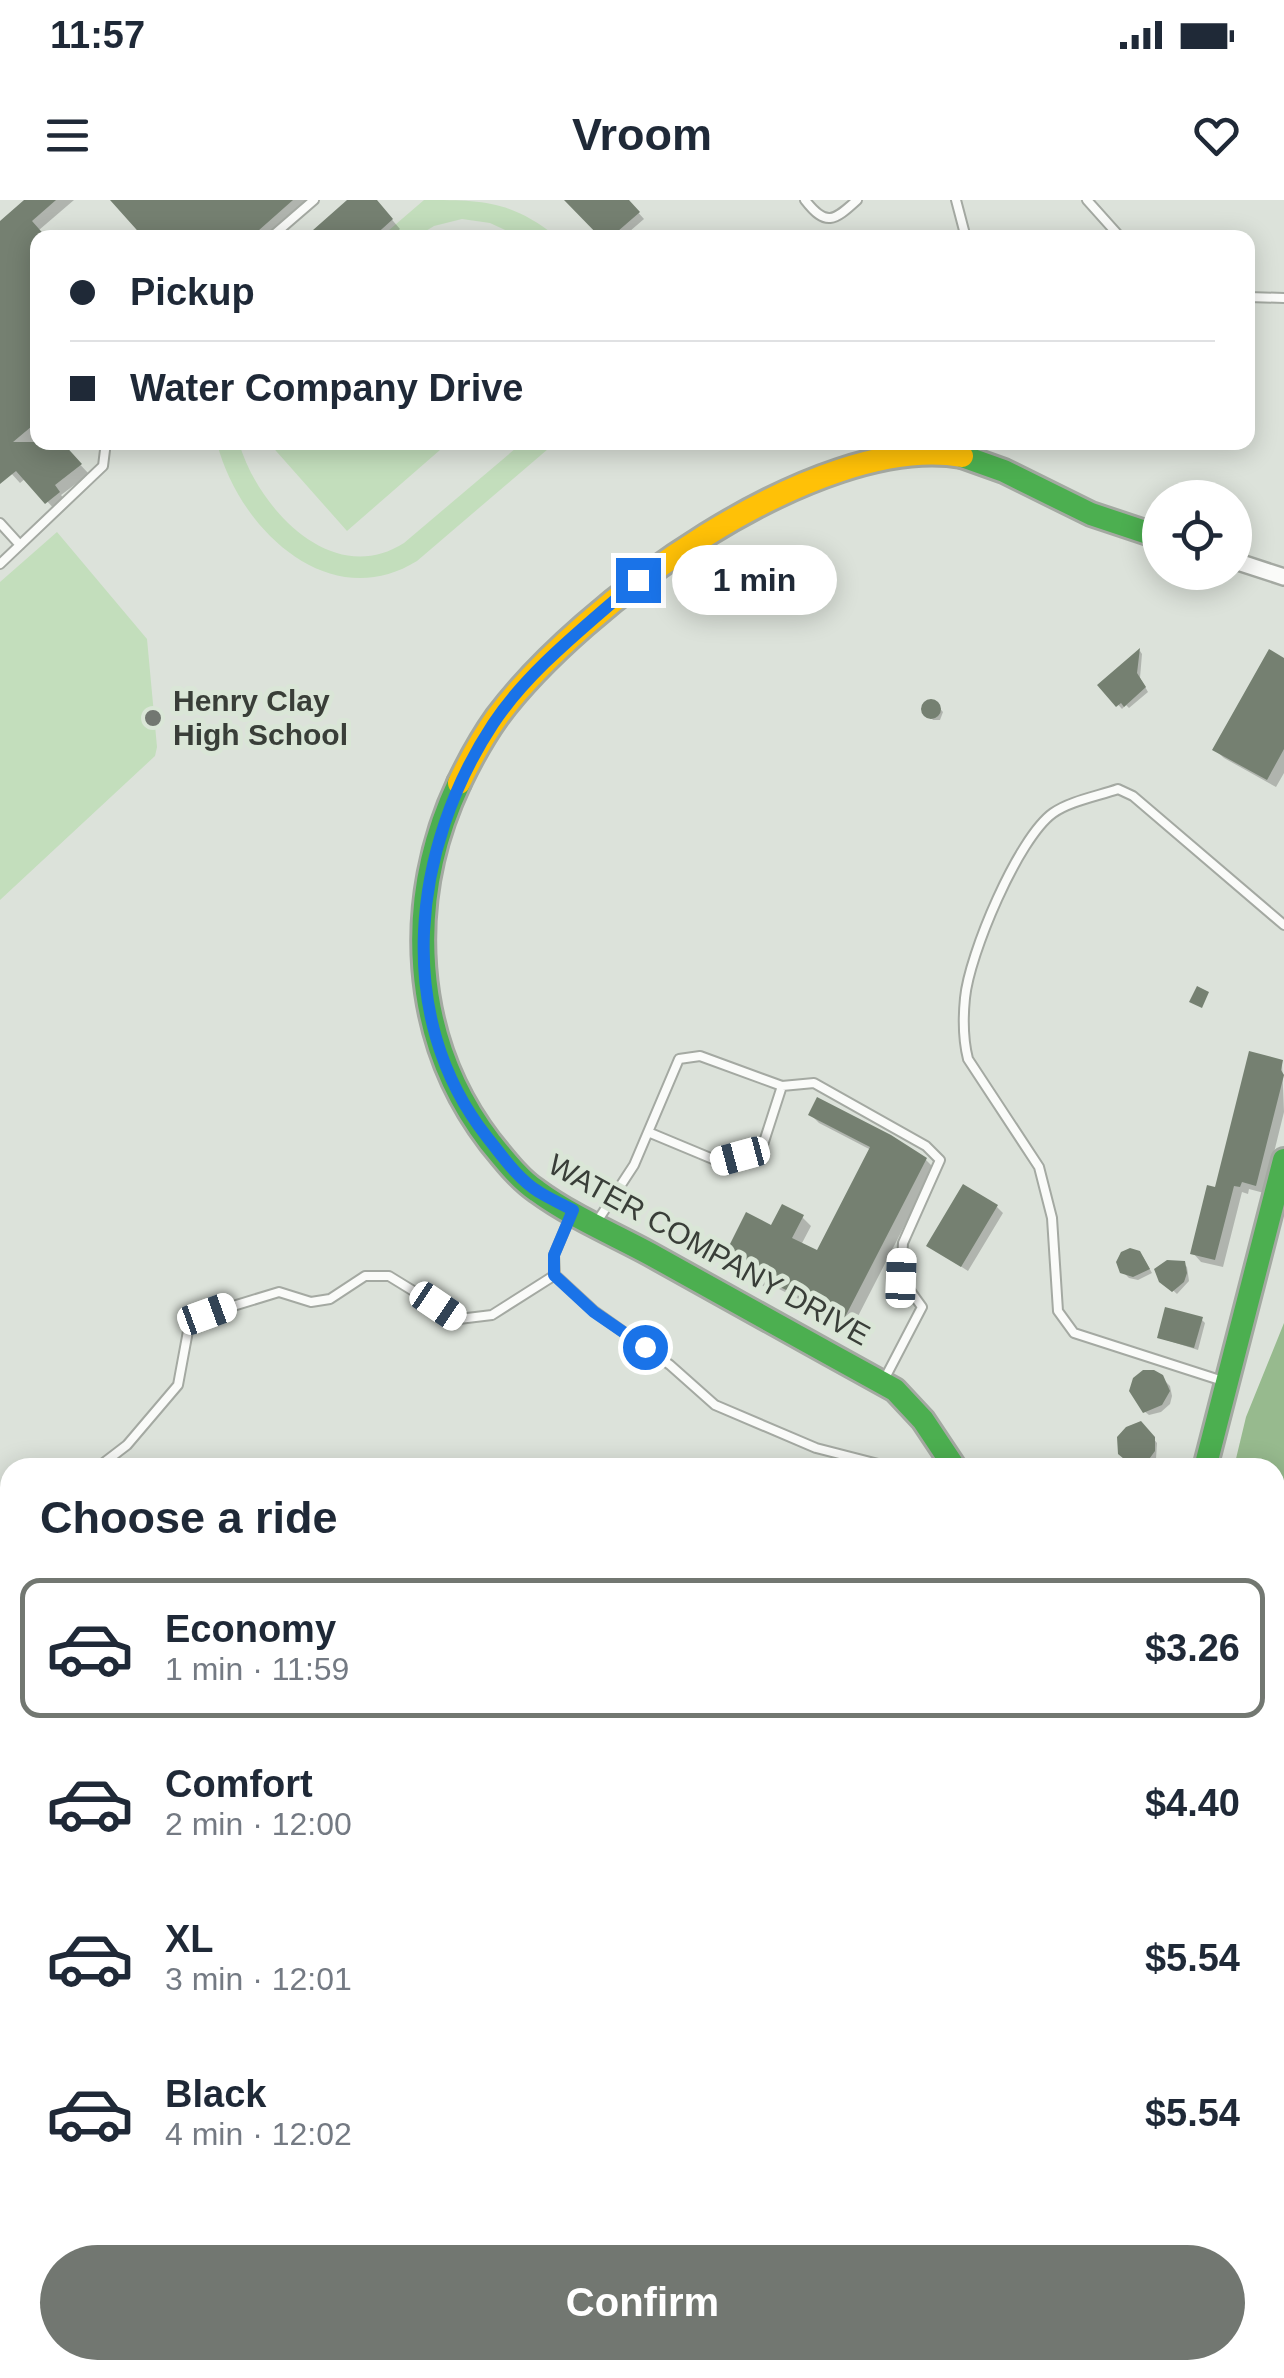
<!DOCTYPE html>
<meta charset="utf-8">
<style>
:root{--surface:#fff;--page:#f6f6f7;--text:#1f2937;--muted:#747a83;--line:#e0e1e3;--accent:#727771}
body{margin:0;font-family:Helvetica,sans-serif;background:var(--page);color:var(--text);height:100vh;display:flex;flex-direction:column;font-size:38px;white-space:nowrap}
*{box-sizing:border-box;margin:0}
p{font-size:32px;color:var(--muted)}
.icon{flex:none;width:55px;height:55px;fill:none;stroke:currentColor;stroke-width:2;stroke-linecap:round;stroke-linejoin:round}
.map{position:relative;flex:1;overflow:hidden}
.drawer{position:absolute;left:0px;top:1258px;width:1285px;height:922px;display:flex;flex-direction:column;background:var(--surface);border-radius:30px 30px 0 0;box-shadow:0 5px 25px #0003}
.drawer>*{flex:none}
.banner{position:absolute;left:30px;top:30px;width:1225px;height:220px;border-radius:20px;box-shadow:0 5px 25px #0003;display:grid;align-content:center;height:220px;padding:0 40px;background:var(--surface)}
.tools{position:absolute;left:1142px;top:280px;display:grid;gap:20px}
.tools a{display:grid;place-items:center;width:110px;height:110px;border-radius:50%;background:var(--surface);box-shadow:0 5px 25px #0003;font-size:50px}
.end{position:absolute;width:45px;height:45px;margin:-22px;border:12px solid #1a73e8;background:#fff;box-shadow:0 0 0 5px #fff}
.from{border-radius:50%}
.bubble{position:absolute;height:70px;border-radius:35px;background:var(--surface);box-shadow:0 5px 25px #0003;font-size:32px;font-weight:800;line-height:70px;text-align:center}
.car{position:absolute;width:30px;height:60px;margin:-30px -15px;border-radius:12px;box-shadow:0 0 8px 2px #0007;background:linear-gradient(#fff 24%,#345 0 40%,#fff 0 76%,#345 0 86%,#fff 0)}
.banner b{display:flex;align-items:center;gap:35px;height:95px;font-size:38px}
.banner b+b{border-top:2px solid var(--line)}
.banner i{width:25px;height:25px;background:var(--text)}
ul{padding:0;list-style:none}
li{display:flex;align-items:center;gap:30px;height:140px;margin:0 20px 15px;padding:0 20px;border:5px solid transparent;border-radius:20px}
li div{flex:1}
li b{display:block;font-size:38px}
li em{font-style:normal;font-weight:800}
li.active{border-color:var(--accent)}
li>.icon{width:90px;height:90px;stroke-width:1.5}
h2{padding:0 40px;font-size:45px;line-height:120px}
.primary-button{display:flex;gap:20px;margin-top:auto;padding:20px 40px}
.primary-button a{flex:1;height:115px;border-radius:60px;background:var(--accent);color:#fff;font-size:40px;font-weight:800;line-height:115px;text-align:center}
.status{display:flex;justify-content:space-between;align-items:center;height:70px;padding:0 50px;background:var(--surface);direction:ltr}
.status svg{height:28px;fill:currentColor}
header{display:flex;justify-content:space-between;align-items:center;height:130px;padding:0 40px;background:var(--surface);font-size:45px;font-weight:800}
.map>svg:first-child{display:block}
.green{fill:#c3debc}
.water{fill:#97ba8e}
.shadow{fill:#0003}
.building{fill:#758071}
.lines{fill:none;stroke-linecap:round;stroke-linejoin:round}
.lane-casing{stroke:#a4a9a2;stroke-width:12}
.street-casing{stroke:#a4a9a2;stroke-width:20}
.fast-casing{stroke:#a4a9a2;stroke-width:28}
.slow-casing{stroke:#a4a9a2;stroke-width:28}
.lane{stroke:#fafbf9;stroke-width:8}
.street{stroke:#fafbf9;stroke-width:15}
.fast{stroke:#4caf50;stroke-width:22}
.slow{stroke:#ffc107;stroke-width:22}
.route{stroke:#1a73e8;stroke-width:12}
.poi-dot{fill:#727771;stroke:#dae6d7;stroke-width:4}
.labels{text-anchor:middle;stroke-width:10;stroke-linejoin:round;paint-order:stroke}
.poi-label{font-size:30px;font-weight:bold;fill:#393e38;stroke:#dae6d7;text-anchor:start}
.street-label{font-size:30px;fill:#393e38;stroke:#dae6d7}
</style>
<div class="status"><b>11:57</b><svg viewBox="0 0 49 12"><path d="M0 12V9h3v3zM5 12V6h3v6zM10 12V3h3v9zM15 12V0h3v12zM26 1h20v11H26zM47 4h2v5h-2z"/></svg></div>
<header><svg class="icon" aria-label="menu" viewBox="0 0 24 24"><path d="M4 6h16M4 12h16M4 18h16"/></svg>Vroom<svg class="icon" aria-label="heart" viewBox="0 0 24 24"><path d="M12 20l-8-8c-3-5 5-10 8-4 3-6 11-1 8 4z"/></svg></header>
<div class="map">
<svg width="1284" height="2178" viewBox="0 0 1284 2178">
<rect width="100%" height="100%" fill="#dce2da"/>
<path class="green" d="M424,0c58,0 86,0 133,37h-37l-30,-14 -28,-4 -28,7 -18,11h-35z
M217,243h22c19,65 93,146 165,100l118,-100h33l-138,118c-89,55 -179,-34 -200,-118z
M269,243h179l-101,88z
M57,332l90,107 10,108 -2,9 -155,144v-318z"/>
<path class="water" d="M1284,1123v275l-9,-2v-128l-41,-1 12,-50z
M1275,1425l9,3v750h-509l8,-8h492z"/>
<path class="shadow" d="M27,0h47l-35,30 -1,8v204h21l30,32 -28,21 6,7 -11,9 -30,-33 -6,5 -20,-22v-237z
M114,0h197l-43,38h-120z
M351,0h24l25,29 -10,9h-82z
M572,0h55l17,19 -22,19h-18z
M1140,451l2,3 -2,24 8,14 -19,16 -3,-3 -4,4 -21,-24z
M1284,461v112l-8,14 -52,-29 -9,-8z
M932,500l11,12 -3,8h-7l-9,-10z
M1282,862l2,50 -20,81 -15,-4 -1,5 -6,-2 -19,75 -22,-5 -8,-9 24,-63z
M811,915l115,45 8,8 -81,158 -80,-40 -2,4 -10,-5 -7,-11 -27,-18 45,-28 30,-11 9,9 -10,19 17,9 53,-104 -52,-27z
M997,1007l6,6 -35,58 -39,-25z
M1143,1057l9,16 -14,7 -9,-2 -4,-4z
M1183,1063l4,4 2,14 -12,13 -15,-14z
M1201,1119l4,4 -7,27 -38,-12z
M1158,1174l12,12 2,10 -2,8 -9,8 -12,3 -5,-4z
M1141,1224l16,19 -1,16 -5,6 -12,2 -14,-9z
M0,1449l10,5v28l-6,11 -4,-1z
M7,1564l3,1v19l-9,-8z
M0,1656l10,6v26l-10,20z
M0,1889l8,4 2,-3v24l-10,-5z
M10,2052v118h15l-3,8h-22v-107z"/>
<path class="building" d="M24,0h32l-24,21 15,17h-9v183l-25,21h49l20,22 -27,21 5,7 -15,12 -29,-33 -16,13v-263z
M110,0h183l-43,38h-106z
M347,0h30l16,19 -21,19h-68z
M564,0h65l11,12 -30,26h-9z
M1140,448l-3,25 9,14 -22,20 -3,-4 -5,4 -19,-22z
M1269,449l15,9v91l-17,31 -55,-30z
M921 509a10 10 0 1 1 20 0a10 10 0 1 1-20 0Z
M1197,786l12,6 -7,16 -13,-6z
M1249,851l34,9 -2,10 3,5 -28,111 -14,-4 -2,5 -6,-1 -19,74 -25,-6 17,-69 8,2z
M817,897l74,38 36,23 -83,161 -80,-40 -2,4 -13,-7 3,-5 -28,-15 22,-44 25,13 11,-21 22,11 -12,23 25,12 53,-103 -62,-32z
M963,984l35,21 -37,62 -35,-21z
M1130,1048l10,3 10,18 -17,8 -13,-4 -4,-11 5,-10z
M1167,1060l18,1 2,12 -3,9 -12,10 -13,-10 -5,-13z
M1165,1107l38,10 -9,31 -37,-10z
M1143,1170h11l9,5 7,16 -8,14 -19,8 -14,-22 4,-13z
M1141,1221l14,16v14l-8,11 -17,2 -12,-10 -1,-17 9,-10z"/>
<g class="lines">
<defs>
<path id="lane" d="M805,0c21,27 29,21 52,0
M956,0l10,38
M1087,0l34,38
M270,38l44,-38
M1248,97l36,1
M0,323l20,22
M0,364l103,-98 3,-24
M648,932l72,30 41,-11 21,-65
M571,1015l-17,40 1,20 39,36 76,54 45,40 101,43 78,20
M598,1020l36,-55 45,-106 21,-3 82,30 32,-3 112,63 14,14 -37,83 -2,35 21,29 -37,71
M1226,1182l-152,-49 -16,-22 -6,-93 -13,-51 -71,-108c-5,-20 -5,-41 -3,-61 4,-43 53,-160 88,-185 17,-12 45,-17 65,-24l15,7 151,129
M97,1268l30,-23 51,-60 10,-54 19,-17 72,-22 32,10 19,-3 35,-23h24l70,43 33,-4 63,-40
M0,1588l10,6
M0,1642l10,6
M0,1837l10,-2
M59,2170l3,8
M107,2178l4,-8
M226,2178l3,-8"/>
<path id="street" d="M1235,361l49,16
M0,1992l10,6
M553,2170l4,8
M150,2178l4,-8
M168,2178l3,-8"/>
<path id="fast" d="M962,256l42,15 87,43 69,23
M459,583c-55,117 -48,256 31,359 14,17 29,37 47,49 34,25 76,43 113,63 81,45 163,91 245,136l28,30 32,48
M1205,1268l79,-308"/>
<path id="slow" d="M459,583c11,-23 23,-45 38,-66 83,-112 320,-286 465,-261"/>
</defs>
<use href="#lane" class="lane-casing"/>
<use href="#street" class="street-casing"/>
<use href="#fast" class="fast-casing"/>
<use href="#slow" class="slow-casing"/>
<use href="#lane" class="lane"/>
<use href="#street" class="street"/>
<use href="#fast" class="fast"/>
<use href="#slow" class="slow"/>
</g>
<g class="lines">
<path class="route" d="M638,380c-49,44 -108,88 -145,144 -81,123 -101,293 -6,413 15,19 32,43 52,55 11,7 23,12 34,18l-19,45v20l40,37 51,35"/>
</g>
<circle class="poi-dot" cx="153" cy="518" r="10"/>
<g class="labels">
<g class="poi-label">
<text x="173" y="511">Henry Clay<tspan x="173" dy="34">High School</tspan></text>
</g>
<g class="street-label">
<text transform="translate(709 1050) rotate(29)" y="10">WATER COMPANY DRIVE</text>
</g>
</g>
</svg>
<div class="tools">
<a><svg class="icon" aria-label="locate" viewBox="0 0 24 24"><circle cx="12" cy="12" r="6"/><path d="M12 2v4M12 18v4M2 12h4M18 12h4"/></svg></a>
</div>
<i class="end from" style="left:645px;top:1147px"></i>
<i class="end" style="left:638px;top:380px"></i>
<div class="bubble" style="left:672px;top:345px;width:165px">1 min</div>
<i class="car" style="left:740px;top:956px;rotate:255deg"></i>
<i class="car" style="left:901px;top:1078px;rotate:2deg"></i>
<i class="car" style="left:438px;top:1106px;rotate:124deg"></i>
<i class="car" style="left:207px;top:1114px;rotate:70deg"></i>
<div class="banner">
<b><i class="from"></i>Pickup</b>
<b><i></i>Water Company Drive</b>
</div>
<section class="drawer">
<h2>Choose a ride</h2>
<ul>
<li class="active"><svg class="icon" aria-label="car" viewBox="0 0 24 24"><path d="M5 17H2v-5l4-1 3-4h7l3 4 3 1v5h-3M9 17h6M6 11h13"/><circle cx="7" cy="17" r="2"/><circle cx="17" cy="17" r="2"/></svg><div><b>Economy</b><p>1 min · 11:59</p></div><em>$3.26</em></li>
<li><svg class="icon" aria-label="car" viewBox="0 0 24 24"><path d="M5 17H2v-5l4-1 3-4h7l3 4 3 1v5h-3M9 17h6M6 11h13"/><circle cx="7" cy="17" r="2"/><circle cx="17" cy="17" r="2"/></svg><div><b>Comfort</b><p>2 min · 12:00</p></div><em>$4.40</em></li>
<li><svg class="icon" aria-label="car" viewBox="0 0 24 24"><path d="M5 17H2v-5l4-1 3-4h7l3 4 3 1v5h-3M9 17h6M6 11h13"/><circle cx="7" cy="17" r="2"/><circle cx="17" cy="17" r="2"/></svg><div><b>XL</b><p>3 min · 12:01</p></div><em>$5.54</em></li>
<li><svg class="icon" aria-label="car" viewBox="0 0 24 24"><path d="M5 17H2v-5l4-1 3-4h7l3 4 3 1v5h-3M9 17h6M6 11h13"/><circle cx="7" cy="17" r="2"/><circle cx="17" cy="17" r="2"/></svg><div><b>Black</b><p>4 min · 12:02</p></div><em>$5.54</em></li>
</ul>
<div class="primary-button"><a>Confirm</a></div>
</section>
</div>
